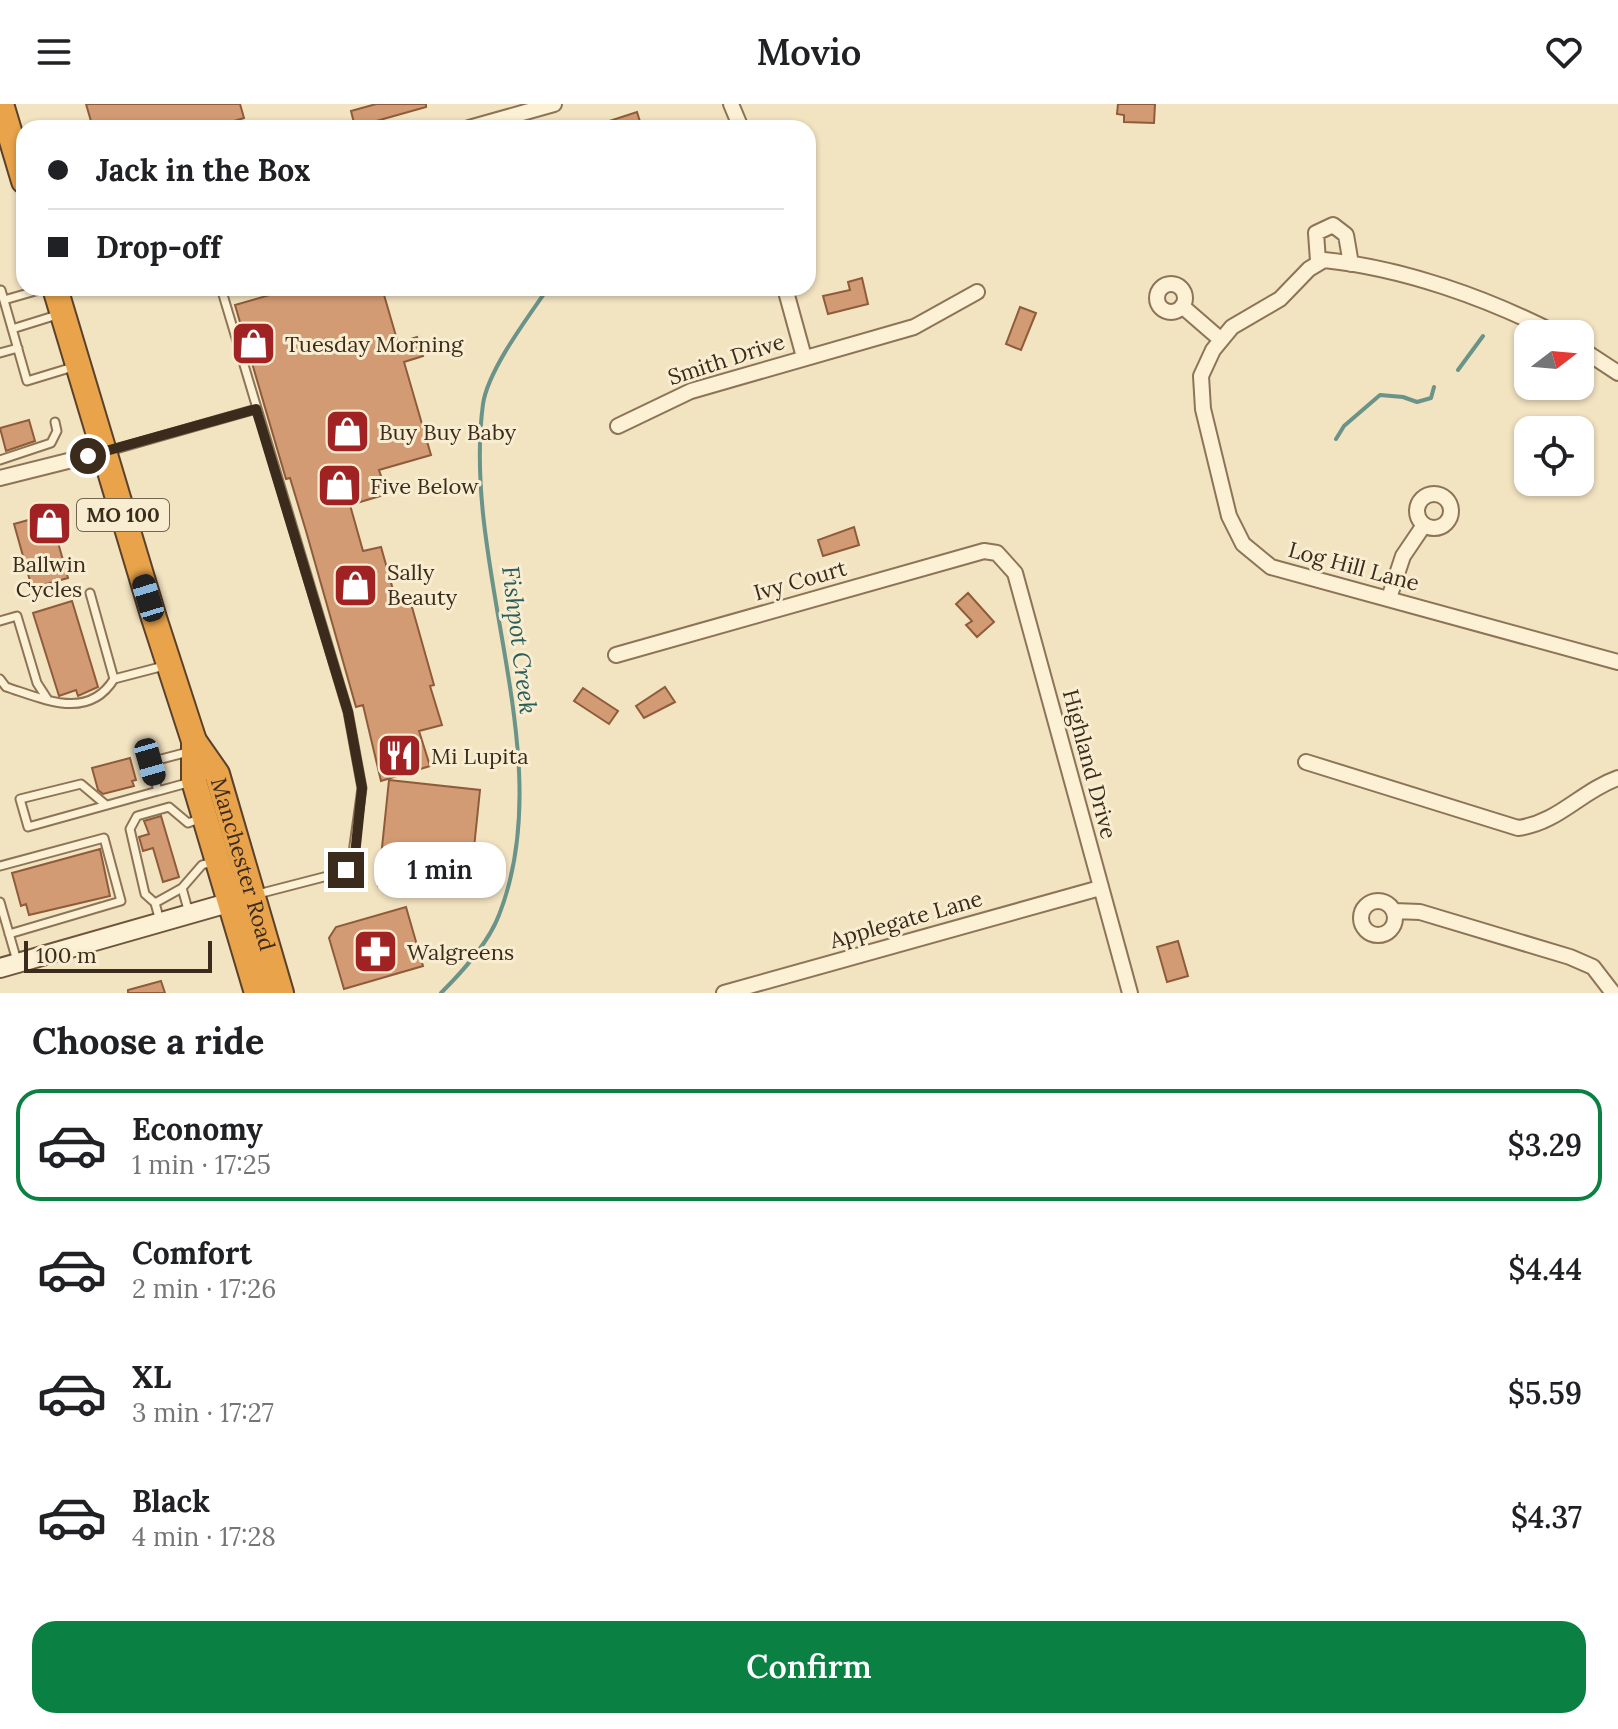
<!DOCTYPE html>
<meta charset="utf-8">
<style>
:root{--surface:#fff;--page:#f2f2f2;--text:#202124;--muted:#757577;--line:#e0e0e0;--accent:#0b8043}
body{margin:0;font-family:Lora,serif;background:var(--page);color:var(--text);height:100vh;display:flex;flex-direction:column;font-size:30px;white-space:nowrap}
*{box-sizing:border-box;margin:0}
p{font-size:26px;color:var(--muted)}
.icon{flex:none;width:44px;height:44px;fill:none;stroke:currentColor;stroke-width:2;stroke-linecap:round;stroke-linejoin:round}
.map{position:relative;height:889px;overflow:hidden}
.side{display:flex;flex-direction:column;background:var(--surface);flex:1}
.side>*{flex:none}
.hud{position:absolute;left:16px;top:16px;width:800px;height:176px;border-radius:24px;box-shadow:0 2px 6px #0004;display:grid;align-content:center;height:176px;padding:0 32px;background:var(--surface)}
.needle{width:52px;rotate:74deg}
.controls{position:absolute;left:1514px;top:216px;display:grid;gap:16px}
.controls a{display:grid;place-items:center;width:80px;height:80px;border-radius:16px;background:var(--surface);box-shadow:0 2px 6px #0004;font-size:40px}
.scale{position:absolute;left:24px;bottom:20px;width:188px;box-sizing:border-box;padding-left:8px;border:4px solid #3b2b1c;border-top:0;font-size:22px;line-height:28px;white-space:nowrap;color:#3b2b1c;-webkit-text-stroke:6px #f8edd1;paint-order:stroke}
.end{position:absolute;width:36px;height:36px;margin:-18px;border:10px solid #3b2b1c;background:#fff;box-shadow:0 0 0 4px #fff}
.from{border-radius:50%}
.bubble{position:absolute;height:56px;border-radius:24px;background:var(--surface);box-shadow:0 2px 6px #0004;font-size:26px;font-weight:600;line-height:56px;text-align:center}
.car{position:absolute;width:24px;height:48px;margin:-24px -12px;border-radius:10px;box-shadow:0 0 6px 2px #0007;background:linear-gradient(#222 24%,#8ab4d8 0 40%,#222 0 76%,#8ab4d8 0 86%,#222 0)}
.hud b{display:flex;align-items:center;gap:28px;height:76px;font-size:30px}
.hud b+b{border-top:2px solid var(--line)}
.hud i{width:20px;height:20px;background:var(--text)}
ul{padding:0;list-style:none}
li{display:flex;align-items:center;gap:24px;height:112px;margin:0 16px 12px;padding:0 16px;border:4px solid transparent;border-radius:24px}
li div{flex:1}
li b{display:block;font-size:30px}
li em{font-style:normal;font-weight:600}
li.current{border-color:var(--accent)}
li>.icon{width:72px;height:72px;stroke-width:1.5}
h2{padding:0 32px;font-size:36px;line-height:96px}
.button{display:flex;gap:16px;margin-top:auto;padding:16px 32px}
.button a{flex:1;height:92px;border-radius:24px;background:var(--accent);color:#fff;font-size:32px;font-weight:600;line-height:92px;text-align:center}
header{display:flex;justify-content:space-between;align-items:center;height:104px;padding:0 32px;background:var(--surface);font-size:36px;font-weight:600}
.map>svg:first-child{display:block}
.lines{fill:none;stroke-linecap:round;stroke-linejoin:round}
.stream{stroke:#6a9389;stroke-width:4}
.building{fill:#d39b74;stroke:#8e5c3b;stroke-width:2}
.lane-casing{stroke:#8d7457;stroke-width:11}
.street-casing{stroke:#8d7457;stroke-width:18}
.secondary-casing{stroke:#6f543a;stroke-width:22}
.highway-casing{stroke:#5a412c;stroke-width:28}
.lane{stroke:#fcf0d5;stroke-width:7}
.street{stroke:#fcf0d5;stroke-width:14}
.secondary{stroke:#fcf0d5;stroke-width:18}
.highway{stroke:#e8a34b;stroke-width:24}
.route{stroke:#3b2b1c;stroke-width:10}
.labels{text-anchor:middle;stroke-width:6;stroke-linejoin:round;paint-order:stroke}
.shield{fill:#f8edd1;stroke:#746552;stroke-width:2}
.shield-label{font-size:20px;font-weight:bold;fill:#3b2b1c}
.poi-label{font-size:22px;fill:#3b2b1c;stroke:#f8edd1;text-anchor:start}
.street-label{font-size:22px;fill:#3b2b1c;stroke:#f8edd1}
.water-label{font-size:24px;font-style:italic;fill:#2a5c59;stroke:#f8edd1}
</style>
<header><svg class="icon" aria-label="menu" viewBox="0 0 24 24"><path d="M4 6h16M4 12h16M4 18h16"/></svg>Movio<svg class="icon" aria-label="heart" viewBox="0 0 24 24"><path d="M12 20l-8-8c-3-5 5-10 8-4 3-6 11-1 8 4z"/></svg></header>
<div class="map">
<svg width="1618" height="889" viewBox="0 0 1618 889">
<rect width="100%" height="100%" fill="#f2e3c1"/>
<g class="lines">
<path class="stream" d="M1458,266l25,-34
M1336,335l8,-13 36,-31 23,2 14,5 14,-4 3,-11
M441,889c21,-21 47,-49 58,-78 62,-158 -38,-347 -16,-511 5,-34 45,-87 65,-116"/>
</g>
<path class="building" d="M86,0h154l4,14 -33,10h-118z
M376,0h50v3l-71,20 -4,-16z
M1118,0h37l-1,19 -30,-1v-7l-7,-1z
M637,8l5,16h-48v-2z
M862,174l6,26 -40,10 -5,-18 27,-6 -2,-8z
M294,184h88l16,55 19,-6 6,19 -19,6 27,93 -52,15 8,24 -37,11 13,46 18,-4 16,57 13,-4 24,85 -4,1 12,39 -23,6 11,35 -49,15 -18,-76 -7,2 -50,-176 -16,-53 -4,1 -51,-174z
M1020,203l16,6 -15,37 -15,-6z
M29,316l6,21 -29,10 -6,-23z
M50,410l18,64 -36,10 -18,-64z
M854,423l5,18 -36,11 -5,-16z
M968,489l26,29 -17,15 -11,-12 6,-4 -16,-17z
M72,497l26,86 -20,9 -2,-6 -17,6 -26,-83z
M665,583l10,15 -31,16 -8,-12z
M583,584l35,23 -9,13 -35,-23z
M130,654l6,22 -4,1 2,5 -31,8 -5,-4 -6,-22z
M389,676l91,10 -11,106 -91,-10z
M161,712l18,61 -16,5 -10,-34 -10,3 -4,-14 10,-3 -5,-13z
M100,745l10,47 -81,19 -3,-11 -5,2 -9,-33z
M406,803l17,59 -79,23 -15,-51 7,-11z
M1178,837l10,35 -21,6 -10,-35z
M161,877l4,12h-37v-3z"/>
<g class="lines">
<defs>
<path id="lane" d="M64,24h1
M221,184l127,424 14,76 -11,79 -8,5 -85,22
M1,186l26,91 46,-14
M4,196l42,-12
M12,225l45,-14
M0,249l18,-5
M109,347l147,-42
M0,356l51,-17 6,-12 -2,-9
M90,489l24,86 50,-13
M0,517l17,-5 20,67 11,17
M0,575l6,8c38,12 82,34 108,-8
M188,648l-38,10 8,29 33,-9
M106,701l-25,-21 -61,15 8,28 130,-36
M0,762l104,-28 17,63 -112,33
M0,798l17,59
M155,799l27,-15
M189,809l-7,-25 20,-23 10,-3
M160,817l-5,-18 -10,-9 -15,-65 7,-13 32,-9 19,16 14,-5"/>
<path id="street" d="M731,0l10,24
M469,24l85,-24
M1318,157l-2,-28 17,-8 13,10 5,29
M1157 194a14 14 0 1 1 28 0a14 14 0 1 1-28 0Z
M785,184l19,69
M1182,202l38,33
M1557,230c-70,-36 -154,-66 -233,-74l-15,9 -29,30 -48,28 -19,23 -12,26 2,33 26,107 14,28 28,23 347,95
M1580,244l38,25
M618,322l73,-35 223,-64 63,-35
M0,374l104,-26
M1417 407a17 17 0 1 1 34 0a17 17 0 1 1-34 0Z
M1389,494l14,-42 21,-31
M616,551l368,-104 13,2 18,20 115,420
M1306,658l212,66c40,-5 63,-37 100,-50
M1361 814a17 17 0 1 1 34 0a17 17 0 1 1-34 0Z
M1394,807l26,1 150,45 23,10 20,26
M724,889l376,-105"/>
<path id="secondary" d="M0,864l242,-69"/>
<g id="highway">
<path d="M1,0l23,77"/>
<path id="s1" d="M55,184l99,330 40,123 23,33 64,219"/>
<path d="M194,637v40l63,212"/>
</g>
</defs>
<use href="#lane" class="lane-casing"/>
<use href="#street" class="street-casing"/>
<use href="#secondary" class="secondary-casing"/>
<use href="#highway" class="highway-casing"/>
<use href="#lane" class="lane"/>
<use href="#street" class="street"/>
<use href="#secondary" class="secondary"/>
<use href="#highway" class="highway"/>
</g>
<g class="lines">
<path class="route" d="M88,352l168,-47 92,303 14,76 -7,67 -9,15"/>
</g>
<defs>
<symbol id="shop-square" viewBox="-11 -11 22 22"><rect x="-9" y="-9" width="18" height="18" rx="4" fill="#a12223" stroke="#f8edd1"/><path d="M-5-2.5h2.3a2.7 3.5 0 0 1 5.4 0H5L5.5 6h-11ZM-1.5-2.5h3a1.5 2.3 0 0 0-3 0Z" fill="#fff"/></symbol>
<symbol id="restaurant-square" viewBox="-11 -11 22 22"><rect x="-9" y="-9" width="18" height="18" rx="4" fill="#a12223" stroke="#f8edd1"/><path d="M-5-6h1v4h1v-4h1v4h1v-4h1v5L-1.5 .5V6h-2V.5L-5-1ZM5-6V6H3V1.5H1.5Q1.5-4 5-6Z" fill="#fff"/></symbol>
<symbol id="pharmacy-square" viewBox="-11 -11 22 22"><rect x="-9" y="-9" width="18" height="18" rx="4" fill="#a12223" stroke="#f8edd1"/><path d="M-2-6h4v4h4v4h-4v4h-4v-4h-4v-4h4Z" fill="#fff"/></symbol>
</defs>
<g fill-rule="evenodd">
<use href="#shop-square" x="228" y="214" width="51" height="51"/>
<use href="#shop-square" x="322" y="302" width="51" height="51"/>
<use href="#shop-square" x="314" y="356" width="51" height="51"/>
<use href="#shop-square" x="24" y="394" width="51" height="51"/>
<use href="#shop-square" x="330" y="456" width="51" height="51"/>
<use href="#restaurant-square" x="374" y="626" width="51" height="51"/>
<use href="#pharmacy-square" x="350" y="822" width="51" height="51"/>
</g>
<g class="labels">
<rect class="shield" x="77" y="395" width="92" height="32" rx="6"/>
<g class="shield-label">
<text x="123" y="418">MO 100</text>
</g>
<g class="poi-label">
<text x="285" y="248">Tuesday Morning</text>
<text x="379" y="336">Buy Buy Baby</text>
<text x="370" y="390">Five Below</text>
<text x="49" y="468" text-anchor="middle">Ballwin<tspan x="49" dy="25">Cycles</tspan></text>
<text x="387" y="476">Sally<tspan x="387" dy="25">Beauty</tspan></text>
<text x="431" y="660">Mi Lupita</text>
<text x="407" y="856">Walgreens</text>
</g>
<g class="street-label">
<text transform="translate(726 255) rotate(-18)" y="8">Smith Drive</text>
<text transform="translate(1354 462) rotate(15)" y="8">Log Hill Lane</text>
<text transform="translate(800 476) rotate(-16)" y="8">Ivy Court</text>
<text transform="translate(1090 660) rotate(75)" y="8">Highland Drive</text>
<text dy="8" stroke="none"><textPath href="#s1" startOffset="608">Manchester Road</textPath></text>
<text transform="translate(906 815) rotate(-16)" y="8">Applegate Lane</text>
</g>
<g class="water-label">
<text transform="translate(519 536) rotate(83)" y="8">Fishpot Creek</text>
</g>
</g>
</svg>
<div class="controls">
<a><svg class="needle" viewBox="-14 -14 28 28"><path d="M0-13l5 13h-10z" fill="#e53935"/><path d="M0 13l5-13h-10z" fill="#757577"/></svg></a>
<a><svg class="icon" aria-label="locate" viewBox="0 0 24 24"><circle cx="12" cy="12" r="6"/><path d="M12 2v4M12 18v4M2 12h4M18 12h4"/></svg></a>
</div>
<div class="scale">100 m</div>
<i class="end from" style="left:88px;top:352px"></i>
<i class="end" style="left:346px;top:766px"></i>
<div class="bubble" style="left:374px;top:738px;width:132px">1 min</div>
<i class="car" style="left:148px;top:494px;rotate:343deg"></i>
<i class="car" style="left:150px;top:658px;rotate:164deg"></i>
<div class="hud">
<b><i class="from"></i>Jack in the Box</b>
<b><i></i>Drop-off</b>
</div>
</div>
<section class="side">
<h2>Choose a ride</h2>
<ul>
<li class="current"><svg class="icon" aria-label="car" viewBox="0 0 24 24"><path d="M5 17H2v-5l4-1 3-4h7l3 4 3 1v5h-3M9 17h6M6 11h13"/><circle cx="7" cy="17" r="2"/><circle cx="17" cy="17" r="2"/></svg><div><b>Economy</b><p>1 min · 17:25</p></div><em>$3.29</em></li>
<li><svg class="icon" aria-label="car" viewBox="0 0 24 24"><path d="M5 17H2v-5l4-1 3-4h7l3 4 3 1v5h-3M9 17h6M6 11h13"/><circle cx="7" cy="17" r="2"/><circle cx="17" cy="17" r="2"/></svg><div><b>Comfort</b><p>2 min · 17:26</p></div><em>$4.44</em></li>
<li><svg class="icon" aria-label="car" viewBox="0 0 24 24"><path d="M5 17H2v-5l4-1 3-4h7l3 4 3 1v5h-3M9 17h6M6 11h13"/><circle cx="7" cy="17" r="2"/><circle cx="17" cy="17" r="2"/></svg><div><b>XL</b><p>3 min · 17:27</p></div><em>$5.59</em></li>
<li><svg class="icon" aria-label="car" viewBox="0 0 24 24"><path d="M5 17H2v-5l4-1 3-4h7l3 4 3 1v5h-3M9 17h6M6 11h13"/><circle cx="7" cy="17" r="2"/><circle cx="17" cy="17" r="2"/></svg><div><b>Black</b><p>4 min · 17:28</p></div><em>$4.37</em></li>
</ul>
<div class="button"><a>Confirm</a></div>
</section>
